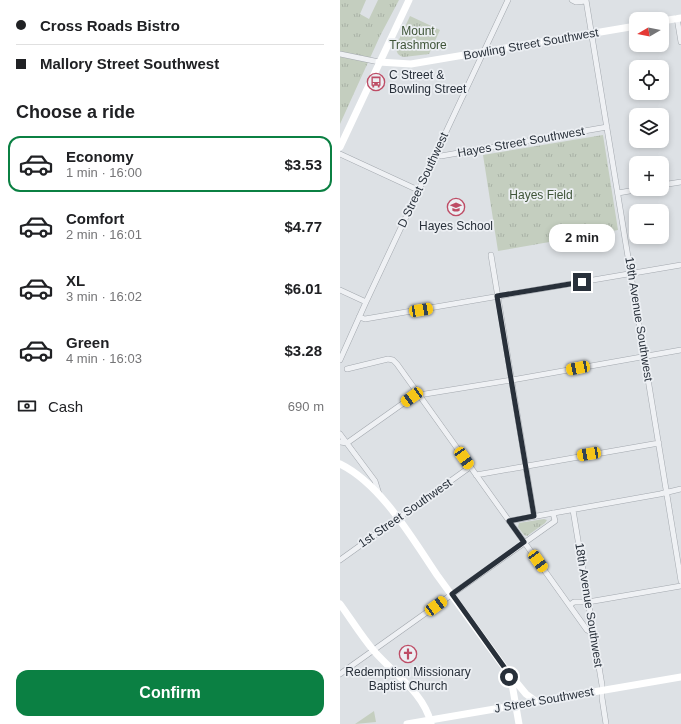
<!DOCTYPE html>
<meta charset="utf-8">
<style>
:root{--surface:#fff;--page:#f2f2f2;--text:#202124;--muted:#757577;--line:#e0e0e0;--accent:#0b8043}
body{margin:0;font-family:Arial,sans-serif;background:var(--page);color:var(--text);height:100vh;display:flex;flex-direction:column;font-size:15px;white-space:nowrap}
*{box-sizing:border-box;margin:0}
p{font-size:13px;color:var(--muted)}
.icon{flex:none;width:22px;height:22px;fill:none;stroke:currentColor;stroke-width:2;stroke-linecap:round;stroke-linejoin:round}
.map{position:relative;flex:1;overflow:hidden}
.drawer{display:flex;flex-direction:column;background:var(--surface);width:340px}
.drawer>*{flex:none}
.hud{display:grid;align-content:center;height:88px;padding:0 16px;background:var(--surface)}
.needle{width:26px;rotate:260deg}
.buttons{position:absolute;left:289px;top:12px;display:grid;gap:8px}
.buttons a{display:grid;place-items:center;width:40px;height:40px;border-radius:8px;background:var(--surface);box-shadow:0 2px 6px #0003;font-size:20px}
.end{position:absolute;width:18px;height:18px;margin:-9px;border:5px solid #28303a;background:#fff;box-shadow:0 0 0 2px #fff}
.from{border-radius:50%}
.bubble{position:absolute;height:28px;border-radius:12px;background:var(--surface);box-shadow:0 2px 6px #0003;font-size:13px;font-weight:600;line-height:28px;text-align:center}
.car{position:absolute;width:12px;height:24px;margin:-12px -6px;border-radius:5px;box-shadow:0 0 3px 1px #0007;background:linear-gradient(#f5c518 24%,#345 0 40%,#f5c518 0 76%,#345 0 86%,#f5c518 0)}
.hud b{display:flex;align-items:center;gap:14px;height:38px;font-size:15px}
.hud b+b{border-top:1px solid var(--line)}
.hud i{width:10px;height:10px;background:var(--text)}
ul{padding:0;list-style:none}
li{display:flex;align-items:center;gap:12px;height:56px;margin:0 8px 6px;padding:0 8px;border:2px solid transparent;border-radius:12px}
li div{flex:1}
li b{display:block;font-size:15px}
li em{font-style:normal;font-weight:600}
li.selected{border-color:var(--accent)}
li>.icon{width:36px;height:36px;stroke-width:1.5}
h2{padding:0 16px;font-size:18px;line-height:48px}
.pay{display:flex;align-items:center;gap:10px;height:44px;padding:0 16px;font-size:15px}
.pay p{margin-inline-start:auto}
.button{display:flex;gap:8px;margin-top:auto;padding:8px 16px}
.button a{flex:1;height:46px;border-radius:12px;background:var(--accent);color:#fff;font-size:16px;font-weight:600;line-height:46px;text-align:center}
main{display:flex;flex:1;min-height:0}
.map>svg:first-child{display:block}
.park{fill:url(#park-tufts)}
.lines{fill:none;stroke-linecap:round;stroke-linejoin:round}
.street-casing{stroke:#a3a8ae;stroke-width:6}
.street{stroke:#eff1f4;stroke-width:5}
.secondary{stroke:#fff;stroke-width:7}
.route{stroke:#28303a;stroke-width:5}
.labels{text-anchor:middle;stroke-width:3.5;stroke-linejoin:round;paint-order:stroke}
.park-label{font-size:12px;fill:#3e5437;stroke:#eceff3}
.street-label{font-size:12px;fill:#28303a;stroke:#eceff3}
.poi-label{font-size:12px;fill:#28303a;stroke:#eceff3}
</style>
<main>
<section class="drawer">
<div class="hud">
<b><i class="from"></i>Cross Roads Bistro</b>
<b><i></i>Mallory Street Southwest</b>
</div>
<h2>Choose a ride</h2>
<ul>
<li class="selected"><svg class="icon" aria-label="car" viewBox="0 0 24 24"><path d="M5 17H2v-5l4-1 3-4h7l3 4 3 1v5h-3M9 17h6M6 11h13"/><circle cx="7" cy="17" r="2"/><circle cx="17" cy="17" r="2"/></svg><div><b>Economy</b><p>1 min · 16:00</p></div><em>$3.53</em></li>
<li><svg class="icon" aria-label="car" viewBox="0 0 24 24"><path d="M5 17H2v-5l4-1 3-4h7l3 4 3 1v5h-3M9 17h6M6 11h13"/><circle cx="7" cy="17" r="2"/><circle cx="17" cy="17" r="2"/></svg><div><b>Comfort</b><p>2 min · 16:01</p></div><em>$4.77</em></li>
<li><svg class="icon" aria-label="car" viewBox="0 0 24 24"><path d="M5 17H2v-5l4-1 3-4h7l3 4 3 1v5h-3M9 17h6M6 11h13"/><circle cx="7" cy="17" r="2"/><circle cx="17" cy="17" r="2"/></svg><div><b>XL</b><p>3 min · 16:02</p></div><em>$6.01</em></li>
<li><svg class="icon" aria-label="car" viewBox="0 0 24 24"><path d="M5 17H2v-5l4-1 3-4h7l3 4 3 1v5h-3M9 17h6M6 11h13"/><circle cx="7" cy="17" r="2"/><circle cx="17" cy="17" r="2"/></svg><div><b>Green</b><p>4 min · 16:03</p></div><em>$3.28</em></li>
</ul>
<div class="pay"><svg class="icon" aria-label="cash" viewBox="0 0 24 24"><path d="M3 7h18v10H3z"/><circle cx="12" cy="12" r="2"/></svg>Cash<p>690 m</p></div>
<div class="button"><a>Confirm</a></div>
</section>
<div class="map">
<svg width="341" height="724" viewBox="0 0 341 724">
<defs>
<pattern id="park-tufts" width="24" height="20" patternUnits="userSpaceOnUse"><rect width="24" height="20" fill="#c4cebf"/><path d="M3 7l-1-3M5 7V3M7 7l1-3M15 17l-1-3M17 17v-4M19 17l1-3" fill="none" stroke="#a8b1a5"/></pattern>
</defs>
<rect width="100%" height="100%" fill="#dde1e5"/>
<path class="park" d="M0,0h26l-6,14 9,5 9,-19h21l-19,36 -40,88z
M70,16l30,14 -11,24 -25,3c-6,-1 -8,-5 -8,-11z
M263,135l15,95 -120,21 -15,-96z
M204,519l3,1 -2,3 -18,13 -3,-1 -6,-8 1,-4z
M34,711l2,11 -21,2z"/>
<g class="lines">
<defs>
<path id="street" d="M232,0l4,2 10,-1
M246,0l95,581
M337,18l4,24
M0,54l39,8
M0,154l78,36
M96,154l5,2 166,-29
M322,185l19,-3
M278,193l23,-4
M151,255l43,261
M0,290l26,12
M19,317l6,2 316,-54
M0,360l26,-58 142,-302
M7,369l41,-10 5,1 4,4 190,266 6,3
M0,434l35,47 4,13
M0,442l7,1 65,-46 7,-2 93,-15 169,-30
M136,475l183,-32
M233,510l29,175v13l4,26
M169,521l151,-27 21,-5
M0,560l130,-93
M230,605l4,-3h14l93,-16
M0,674l215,-153 -2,-8"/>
</defs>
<use href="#street" class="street-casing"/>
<use href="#street" class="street"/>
<path class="secondary" d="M322,21l19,-3
M39,62l32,2 225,-38
M0,147l69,-147
M0,464c41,20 72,74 97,111 23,32 47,64 70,96l5,13 7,40
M0,604c11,15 22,33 34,47 21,24 49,41 57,72
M172,677l14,17 11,8
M67,724l274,-47"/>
</g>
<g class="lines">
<path class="route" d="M169,677l-2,-6 -55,-77 72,-52 -15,-21 25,-5 -37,-220 85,-14"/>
</g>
<defs>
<symbol id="bus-ring" viewBox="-11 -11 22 22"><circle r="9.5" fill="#eceff3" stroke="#be4d66" stroke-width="1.5"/><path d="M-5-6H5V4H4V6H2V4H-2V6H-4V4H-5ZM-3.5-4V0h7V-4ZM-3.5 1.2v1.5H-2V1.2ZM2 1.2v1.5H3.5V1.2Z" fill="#be4d66"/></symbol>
<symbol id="school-ring" viewBox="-11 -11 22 22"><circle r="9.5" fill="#eceff3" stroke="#be4d66" stroke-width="1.5"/><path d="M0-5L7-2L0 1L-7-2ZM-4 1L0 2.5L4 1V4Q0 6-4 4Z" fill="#be4d66"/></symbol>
<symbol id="church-ring" viewBox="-11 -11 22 22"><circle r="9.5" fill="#eceff3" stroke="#be4d66" stroke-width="1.5"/><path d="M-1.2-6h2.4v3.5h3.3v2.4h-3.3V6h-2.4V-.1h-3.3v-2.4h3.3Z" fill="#be4d66"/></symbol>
</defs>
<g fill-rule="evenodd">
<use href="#bus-ring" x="26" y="72" width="20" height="20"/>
<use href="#school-ring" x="106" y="197" width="20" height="20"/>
<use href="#church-ring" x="58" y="644" width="20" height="20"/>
</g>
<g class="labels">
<g class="park-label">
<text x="78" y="35">Mount<tspan x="78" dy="14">Trashmore</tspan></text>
<text x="201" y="199">Hayes Field</text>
</g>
<g class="street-label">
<text transform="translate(191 44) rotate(-10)" y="4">Bowling Street Southwest</text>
<text transform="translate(181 142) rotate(-10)" y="4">Hayes Street Southwest</text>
<text transform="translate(83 180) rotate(-65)" y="4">D Street Southwest</text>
<text transform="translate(299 319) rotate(81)" y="4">19th Avenue Southwest</text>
<text transform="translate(65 513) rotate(-35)" y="4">1st Street Southwest</text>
<text transform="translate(249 605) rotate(81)" y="4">18th Avenue Southwest</text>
<text transform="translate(204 700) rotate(-10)" y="4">J Street Southwest</text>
</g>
<g class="poi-label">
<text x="49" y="79" text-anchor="start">C Street &amp;<tspan x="49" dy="14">Bowling Street</tspan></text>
<text x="116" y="230">Hayes School</text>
<text x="68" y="676">Redemption Missionary<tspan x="68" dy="14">Baptist Church</tspan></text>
</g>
</g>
</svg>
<div class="buttons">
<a><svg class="needle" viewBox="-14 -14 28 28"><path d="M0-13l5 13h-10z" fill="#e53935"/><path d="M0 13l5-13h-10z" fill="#757577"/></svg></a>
<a><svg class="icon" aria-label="locate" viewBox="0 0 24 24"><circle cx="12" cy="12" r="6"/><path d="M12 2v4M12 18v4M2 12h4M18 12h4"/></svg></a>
<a><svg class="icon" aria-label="layers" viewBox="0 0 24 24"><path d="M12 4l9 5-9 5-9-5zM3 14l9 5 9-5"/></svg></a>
<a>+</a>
<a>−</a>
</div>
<i class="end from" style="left:169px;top:677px"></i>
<i class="end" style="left:242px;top:282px"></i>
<div class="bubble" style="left:209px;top:224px;width:66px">2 min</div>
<i class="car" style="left:81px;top:310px;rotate:80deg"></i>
<i class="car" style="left:238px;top:368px;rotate:259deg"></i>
<i class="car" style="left:72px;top:397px;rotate:234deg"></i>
<i class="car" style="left:249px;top:454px;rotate:260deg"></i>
<i class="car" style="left:124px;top:458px;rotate:145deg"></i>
<i class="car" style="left:198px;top:561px;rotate:144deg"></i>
<i class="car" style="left:96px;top:606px;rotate:54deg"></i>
</div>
</main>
